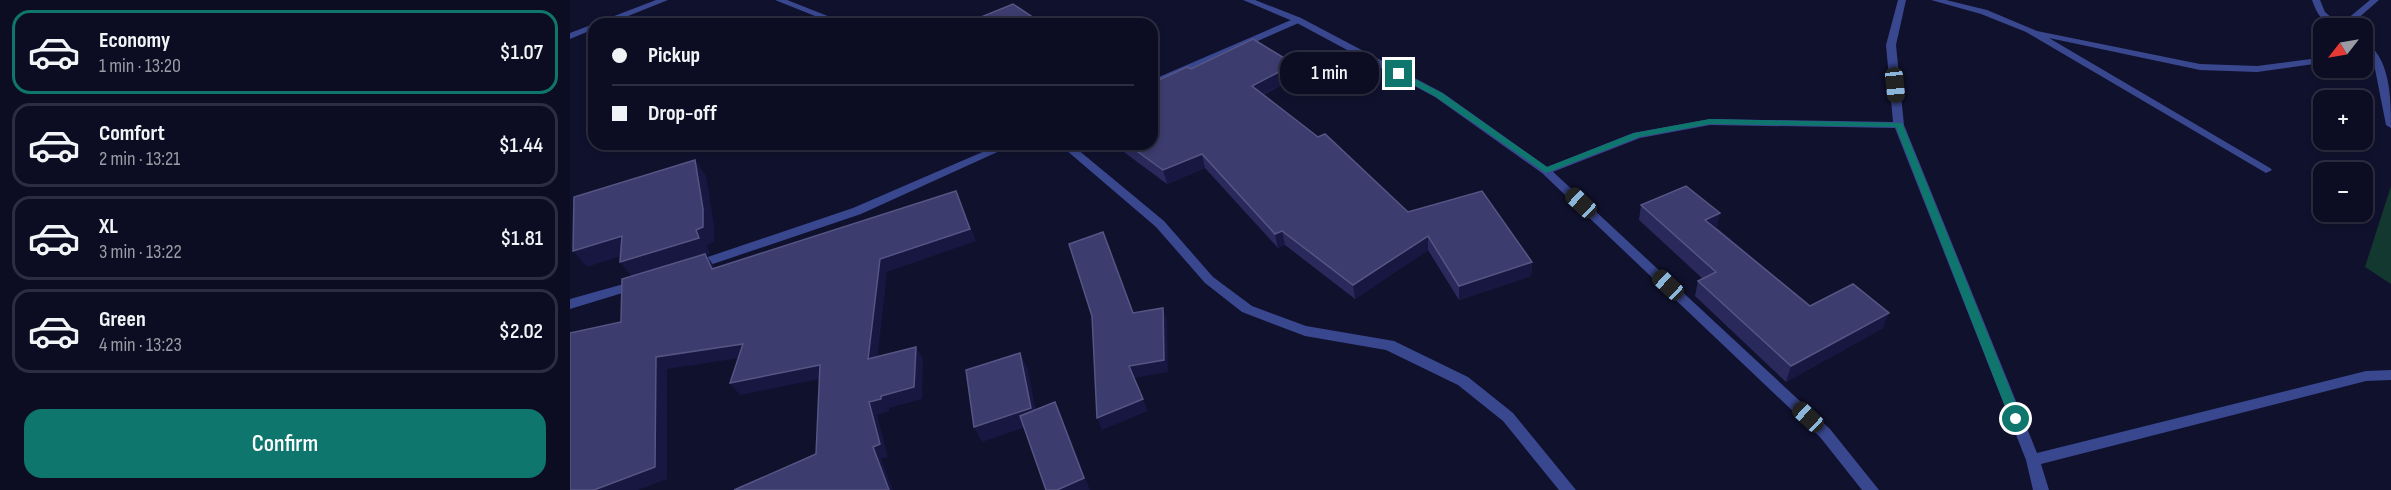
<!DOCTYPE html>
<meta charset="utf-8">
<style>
:root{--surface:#0c0d22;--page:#1a1b2f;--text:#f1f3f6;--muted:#9a9ca5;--line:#2c2d40;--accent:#0f766e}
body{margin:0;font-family:"Sofia Sans Condensed",sans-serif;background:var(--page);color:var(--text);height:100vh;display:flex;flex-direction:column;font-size:22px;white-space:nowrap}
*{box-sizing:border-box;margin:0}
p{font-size:20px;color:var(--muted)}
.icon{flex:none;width:33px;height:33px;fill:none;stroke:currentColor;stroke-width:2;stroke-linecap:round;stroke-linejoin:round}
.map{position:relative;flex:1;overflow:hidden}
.drawer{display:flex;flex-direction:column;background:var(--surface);width:570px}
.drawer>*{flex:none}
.hud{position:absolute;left:18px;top:18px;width:570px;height:132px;border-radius:18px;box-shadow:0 3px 9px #0003,0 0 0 2px var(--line);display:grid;align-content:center;height:132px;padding:0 24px;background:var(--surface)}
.needle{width:39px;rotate:239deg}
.fabs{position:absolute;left:1743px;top:18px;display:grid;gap:12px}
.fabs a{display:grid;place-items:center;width:60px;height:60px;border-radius:12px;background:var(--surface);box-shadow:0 3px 9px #0003,0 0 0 2px var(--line);font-size:30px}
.end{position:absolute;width:27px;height:27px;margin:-14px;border:8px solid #0f766e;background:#fff;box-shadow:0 0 0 3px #fff}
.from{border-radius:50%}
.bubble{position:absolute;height:42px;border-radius:18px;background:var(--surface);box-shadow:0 3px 9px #0003,0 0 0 2px var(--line);font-size:20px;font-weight:600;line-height:42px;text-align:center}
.car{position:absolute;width:18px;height:36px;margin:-18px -9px;border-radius:8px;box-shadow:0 0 4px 2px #0007;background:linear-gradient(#222 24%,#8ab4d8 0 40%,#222 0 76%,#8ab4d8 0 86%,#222 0)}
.hud b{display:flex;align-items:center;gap:21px;height:57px;font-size:22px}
.hud b+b{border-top:2px solid var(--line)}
.hud i{width:15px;height:15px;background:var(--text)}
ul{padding:10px 0 0;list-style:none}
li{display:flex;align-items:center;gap:18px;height:84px;margin:0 12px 9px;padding:0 12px;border:3px solid var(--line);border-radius:18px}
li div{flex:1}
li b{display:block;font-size:22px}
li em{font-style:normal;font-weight:600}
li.active{border-color:var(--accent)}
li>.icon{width:54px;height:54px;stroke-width:1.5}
.cta{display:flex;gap:12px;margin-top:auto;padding:12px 24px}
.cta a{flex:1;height:69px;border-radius:18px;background:var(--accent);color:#fff;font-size:24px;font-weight:600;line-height:69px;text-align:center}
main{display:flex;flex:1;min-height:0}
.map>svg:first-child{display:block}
.green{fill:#13382f}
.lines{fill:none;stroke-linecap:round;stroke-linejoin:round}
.minor{fill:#39478f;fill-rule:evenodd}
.tertiary{fill:#39478f;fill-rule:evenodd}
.wall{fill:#29295c}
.shaded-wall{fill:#171742}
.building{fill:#3c3c6e;stroke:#555684;stroke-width:1.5}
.route{fill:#0f766e}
</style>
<main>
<section class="drawer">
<ul>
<li class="active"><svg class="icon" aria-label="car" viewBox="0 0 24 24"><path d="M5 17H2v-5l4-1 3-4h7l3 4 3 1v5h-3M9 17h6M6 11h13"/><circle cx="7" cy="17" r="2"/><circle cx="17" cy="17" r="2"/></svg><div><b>Economy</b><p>1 min · 13:20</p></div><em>$1.07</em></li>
<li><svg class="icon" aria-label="car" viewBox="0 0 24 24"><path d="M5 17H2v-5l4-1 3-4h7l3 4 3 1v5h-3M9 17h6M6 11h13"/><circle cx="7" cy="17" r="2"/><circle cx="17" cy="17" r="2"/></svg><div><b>Comfort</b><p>2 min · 13:21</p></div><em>$1.44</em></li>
<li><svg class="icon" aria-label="car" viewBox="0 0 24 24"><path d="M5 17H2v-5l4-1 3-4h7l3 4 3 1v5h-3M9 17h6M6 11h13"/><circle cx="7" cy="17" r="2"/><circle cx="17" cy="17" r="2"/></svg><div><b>XL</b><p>3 min · 13:22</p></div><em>$1.81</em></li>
<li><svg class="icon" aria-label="car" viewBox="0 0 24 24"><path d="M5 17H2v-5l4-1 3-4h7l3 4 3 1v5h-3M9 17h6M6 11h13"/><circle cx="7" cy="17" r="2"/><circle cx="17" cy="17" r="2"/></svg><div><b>Green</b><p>4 min · 13:23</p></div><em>$2.02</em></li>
</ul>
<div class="cta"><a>Confirm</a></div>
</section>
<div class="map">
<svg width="1821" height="490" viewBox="0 0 1821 490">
<rect width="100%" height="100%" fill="#10112d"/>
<path class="green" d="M1821,186v98l-26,-17z"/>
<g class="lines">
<path class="minor" d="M86,0h12l-60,24h-14v5l-24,10v-6z
M205,0h12l61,24h-13z
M1328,0h8l-10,45 8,80 133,328 329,-82 25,-1v10l-25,1 -325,83 8,26h-16l-7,-30 -131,-332 -185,-3 -70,13 -90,35 -4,1 -6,-3 2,-2 91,-36 77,-14 183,3 -7,-77z
M1361,0h15l41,10 50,21 163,33 57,2 54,-7 13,-12v9l-10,8 -57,8 -57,-2 -151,-32 221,130 2,2 -6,3 -240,-141 -45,-18z
M1742,0h8l5,12 15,13 30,-25h9l-32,28c-20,0 -29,-10 -35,-28z
M728,17l3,1v4l-149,65v-7z
M1792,40c29,15 29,59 29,88l-5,-3 -12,-61 -12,-15z
M431,144h14l-154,70 -163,55 -4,1 -6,-4 2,-3 163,-55z
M489,144h12l93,77 49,56 39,29 54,20 88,15 74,36 45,36 63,77h-17l-56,-69 -45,-36 -72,-35 -81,-14 -63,-24 -37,-29 -49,-56z
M68,280l4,1 2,3 -2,3 -72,22v-10z"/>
<path class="tertiary" d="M673,0h12l46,18 142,75 107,76 280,260 49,61h-17l-42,-53 -278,-264 -107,-76 -140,-75z"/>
</g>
<path class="wall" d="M621,69l105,8 -33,18 145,117 124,50 -1,14 -72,24 -31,-50 -73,49 -70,-54 -7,3 -73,-80 -38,16 -54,-40h39z
M1071,205l76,23 93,78 73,22 -97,54 -91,-86 3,-15 5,-2 -64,-59z"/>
<path class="shaded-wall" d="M724,64l2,13 -42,22 -2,-13z
M632,154l3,14 -38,16 -4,-14z
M125,160l11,16 8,49v17l-7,3 3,9 -4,1 8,11 7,16 -88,-4 -13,-16 76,-32z
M386,191l5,12 15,38 -89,31 -11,99 -8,-12 12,-100z
M1150,213l-3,15 -15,7 3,-15z
M712,231l3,14 -7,3 -3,-14z
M52,236l12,16 -47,15 -14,-16z
M858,236v14l-73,49 -2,-14z
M962,262l-1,14 -72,24v-14z
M593,308l4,12 1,52 -35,6 -4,-12z
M1319,313l-6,15 -97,54 5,-16z
M173,344l10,12 -86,13v110l-29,11h-44l62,-133z
M346,347l7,12 -1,40 -33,9v3l-12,4 11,42 -7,2 12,31h-4l-16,-43 -4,-45 12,-6z
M450,353l8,16 10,54 -56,19 -8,-15z
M250,365l9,12 -89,18 -10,-12z
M573,399l5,12 -46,19 -5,-12z
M485,402l7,15 28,73h-33z"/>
<path class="building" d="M443,4l30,20h-79z
M683,39l41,25 -42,22 66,51 7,-3 83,78 74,-21 50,71 -73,24 -31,-50 -75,49 -71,-54 -7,3 -73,-80 -39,16 -36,-26h25v-61l35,-16 4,2z
M125,160l8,49v18l-7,3 3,8 -79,24 2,-26 -49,15 1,-54z
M1116,186l34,27 -15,7 105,86 43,-22 36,29 -98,53 -93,-85 18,-9 -75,-67z
M386,191l14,38 -90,30 -12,100 48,-12 -2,40 -33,9v3l-12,3 11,42 -7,3 16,43h-155l82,-36 4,-89 -90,18 13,-39 -87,13 -1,110 -61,23h-24v-157l51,-11 1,-43 83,-25 7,15z
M533,232l30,81 30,-5 1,52 -35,6 14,33 -46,19 -5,-102 -23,-72z
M450,353l11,55 -57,19 -8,-57z
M485,402l29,76 -27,12h-11l-26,-74z"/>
<path class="route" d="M829,71l43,22 105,74 87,-34 76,-14 192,4 120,296 -2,3 -4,2 -6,-5 -114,-292 -186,-3 -71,13 -93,36 -110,-76 -40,-22 -1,-1z"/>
</svg>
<div class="fabs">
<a><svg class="needle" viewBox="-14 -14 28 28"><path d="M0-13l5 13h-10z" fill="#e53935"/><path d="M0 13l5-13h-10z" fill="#9a9ca5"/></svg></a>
<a>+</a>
<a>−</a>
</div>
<i class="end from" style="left:1446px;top:419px"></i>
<i class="end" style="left:829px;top:74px"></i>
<div class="bubble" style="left:710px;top:52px;width:99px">1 min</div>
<i class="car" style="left:1325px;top:85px;rotate:174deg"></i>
<i class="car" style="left:1011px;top:203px;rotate:313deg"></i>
<i class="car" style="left:1098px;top:285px;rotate:313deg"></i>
<i class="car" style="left:1238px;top:417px;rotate:313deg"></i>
<div class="hud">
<b><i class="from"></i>Pickup</b>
<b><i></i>Drop-off</b>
</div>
</div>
</main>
